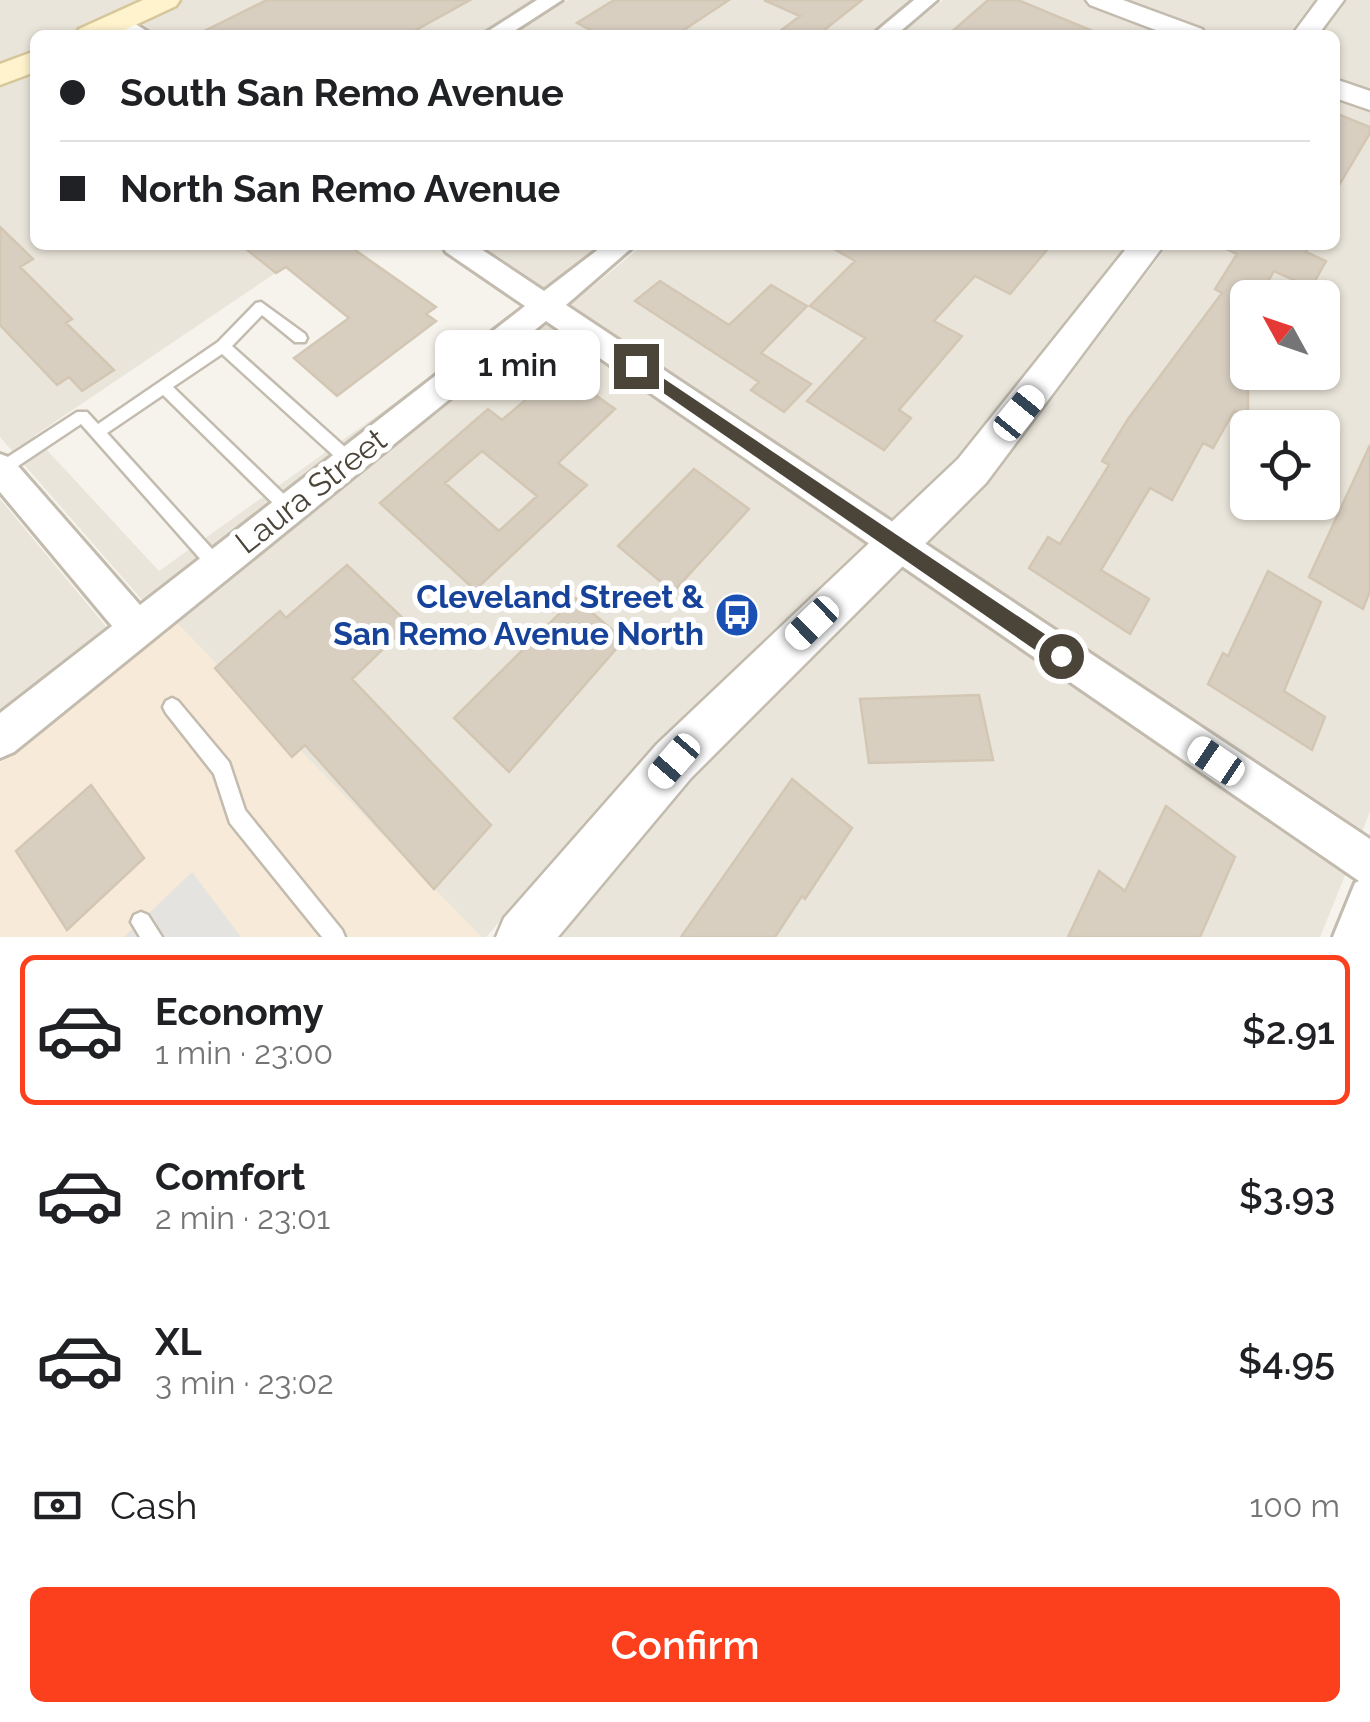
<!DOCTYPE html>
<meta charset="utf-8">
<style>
:root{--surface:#fff;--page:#f6f6f6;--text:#202124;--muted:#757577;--line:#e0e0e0;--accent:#fc3f1d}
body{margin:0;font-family:Raleway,sans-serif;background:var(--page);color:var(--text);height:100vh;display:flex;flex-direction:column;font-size:38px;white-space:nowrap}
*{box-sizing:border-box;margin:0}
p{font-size:32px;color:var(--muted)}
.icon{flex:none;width:55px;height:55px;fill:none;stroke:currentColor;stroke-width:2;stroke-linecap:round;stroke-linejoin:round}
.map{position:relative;height:937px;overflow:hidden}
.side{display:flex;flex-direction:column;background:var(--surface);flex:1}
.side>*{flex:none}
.banner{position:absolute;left:30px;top:30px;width:1310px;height:220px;border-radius:15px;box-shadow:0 2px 8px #0004;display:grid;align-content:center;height:220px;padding:0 30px;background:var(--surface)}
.needle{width:65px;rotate:310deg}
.buttons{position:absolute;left:1230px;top:280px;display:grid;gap:20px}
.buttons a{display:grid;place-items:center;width:110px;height:110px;border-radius:15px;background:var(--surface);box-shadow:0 2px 8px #0004;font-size:50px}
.end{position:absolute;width:45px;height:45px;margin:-22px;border:12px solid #4b4439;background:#fff;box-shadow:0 0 0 5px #fff}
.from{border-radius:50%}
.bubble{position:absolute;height:70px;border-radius:15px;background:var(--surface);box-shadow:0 2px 8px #0004;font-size:32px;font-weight:600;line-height:70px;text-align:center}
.car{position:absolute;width:30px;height:60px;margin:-30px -15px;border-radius:12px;box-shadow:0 0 8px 2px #0007;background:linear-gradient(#fff 24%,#345 0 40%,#fff 0 76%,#345 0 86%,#fff 0)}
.banner b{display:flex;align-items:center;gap:35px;height:95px;font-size:38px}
.banner b+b{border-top:2px solid var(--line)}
.banner i{width:25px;height:25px;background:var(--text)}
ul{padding:18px 0 0;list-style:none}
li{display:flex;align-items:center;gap:30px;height:150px;margin:0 20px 15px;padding:0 10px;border:5px solid transparent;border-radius:15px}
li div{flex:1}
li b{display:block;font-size:38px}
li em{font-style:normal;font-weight:600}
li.selected{border-color:var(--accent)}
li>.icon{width:90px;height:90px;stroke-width:1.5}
.pay{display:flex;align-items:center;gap:25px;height:110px;padding:0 30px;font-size:38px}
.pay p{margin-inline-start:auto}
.primary-button{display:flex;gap:20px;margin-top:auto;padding:20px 30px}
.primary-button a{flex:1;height:115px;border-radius:15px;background:var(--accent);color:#fff;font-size:40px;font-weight:600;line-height:115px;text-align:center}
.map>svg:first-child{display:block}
.residential{fill:#eae5da;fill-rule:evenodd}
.commercial{fill:#f7ead8}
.parking{fill:#e5e3e0}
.building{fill:#d8cfc1;stroke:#d3c7b4;stroke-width:2.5;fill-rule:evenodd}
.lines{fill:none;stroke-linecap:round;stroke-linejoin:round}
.service-casing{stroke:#c2bbae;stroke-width:5}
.minor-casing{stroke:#c2bbae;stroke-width:6}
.tertiary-casing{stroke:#c2bbae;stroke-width:5}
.secondary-casing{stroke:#d6c79b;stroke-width:5}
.service{fill:#fff;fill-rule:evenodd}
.minor{fill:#fff;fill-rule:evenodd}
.tertiary{fill:#fff;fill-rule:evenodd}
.secondary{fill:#fff3cd;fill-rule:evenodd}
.route{fill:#4b4439}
.labels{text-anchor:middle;stroke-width:10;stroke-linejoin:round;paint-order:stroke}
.street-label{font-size:32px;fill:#4b4439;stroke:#fff}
.transit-label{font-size:32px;font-weight:bold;fill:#164399;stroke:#fff;text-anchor:end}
</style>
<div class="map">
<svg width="1370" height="937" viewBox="0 0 1370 937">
<rect width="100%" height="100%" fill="#f6f3ec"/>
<path class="residential" d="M0,0h150l-77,35h-38v17l-35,16z
M182,0h354l-60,35h-317l-21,-14z
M568,0h343l-44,35h-358z
M943,0h139l94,35h-276z
M1116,0h199l-27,35h-77z
M1347,0h23v94l-35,-13v-46h-14z
M35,68v177h282l-283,191 125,135 289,-206 -304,237 -144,-165v-353z
M1335,95l35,13v703l-9,24 -437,-290 65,-63 179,-237h167zM1248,298h74v74h-74zM1248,428h74v74h-74z
M477,245h125l-56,44z
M643,245h483l-170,214 -67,63 -319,-217z
M548,322l318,222 -208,200 -172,193h-5l-306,-316z
M0,499l108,130 -108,85z
M900,568l446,305 -26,64h-763l134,-158z"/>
<path class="commercial" d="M175,621l306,316h-481v-174z"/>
<path class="parking" d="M192,872l49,65h-117z"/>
<path class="building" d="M267,0h203l-63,35h-211z
M614,0h115l-53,35h-76l-23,-12z
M764,0h98l-44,35h-43l25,-19z
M988,0h30l84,35h-154z
M1335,113l35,14v6l-35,59z
M0,227l33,32 -13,8 52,52 -6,4 48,47 -32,21 -13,-14 -12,8 -57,-60z
M241,245h107l88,62 -10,7 10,7 -99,75 -43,-38 55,-40 -63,-51 -10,6z
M827,245h224l-41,49 -35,-18 -41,45 28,15 -63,74 12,8 -27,32 -77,-49 58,-63 -55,-32 45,-45z
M1218,245h92l-4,7 20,9 -15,27 -37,-17 -16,27h-10v120l-14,-7 -21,37 -10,-5 -31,57 -22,-12 -49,82 48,29 -19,35 -101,-66 19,-31 12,7 49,-79 -7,-4 26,-42 94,-126 -7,-4 22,-35z
M660,281l69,44 42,-40 36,21 -46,47 50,31 -27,28 -33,-22 8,-8 -124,-81z
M560,370l55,39 -57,54 29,22 -112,105 -95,-87 108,-94 14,11zM482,451l55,45 -38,35 -54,-48z
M1370,445v146l-7,18 -54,-32z
M694,469l55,40 -76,83 -55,-46z
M347,565l62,59 -57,55 139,146 -57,64 -129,-144 -13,12 -77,-89 65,-57 6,7z
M1268,571l53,31 -37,89 41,26 -13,33 -104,-66 15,-31 5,3z
M575,598l49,42 -115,132 -55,-54z
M979,695l14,65 -124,3 -9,-64z
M792,779l60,49 -47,71 -3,-3 -27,41h-94z
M91,785l53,73 -77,72 -51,-79z
M1166,806l69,51 -35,80h-132l31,-66 26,20z"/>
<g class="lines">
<defs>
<path id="service" d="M261,302l44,32 2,4 -2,4h-10l-33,-27 -30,31 123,110 2,5 -2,5 -5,1 -5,-1 -123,-112 -49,33 121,117 3,5 -3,5 -5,2 -5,-2 -121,-119 -56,38 116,128 2,5 -2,5 -6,3 -6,-3 -130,-147 -75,50 -6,1v-13l77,-50h10l11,12 120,-82 38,-39z
M172,698l6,3 51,61 16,48 97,120 3,7h-23l-92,-114 -16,-49 -48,-61 -3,-6 3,-6z
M141,912l7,3 14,22h-22l-9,-15 3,-7z"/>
<path id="minor" d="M537,0h25l-54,35h-26z
M914,0h23l-41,35h-24z
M121,15l32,20h-25l-18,-14z
M442,245h33l69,46 60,-46h31l-69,60 804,534v98h-37l22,-54 4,-2 -813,-560 -532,431 -14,6v-45l112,-87 -112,-134v-38l11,4 129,147 385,-299 -79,-54z"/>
<path id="tertiary" d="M1086,0h37l79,29 4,6h-37l-79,-30z
M1318,0h26l-26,35h-26z
M1335,79l35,12v19l-35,-12z
M1129,245h35l-178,238 -295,295 -133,159h-62l8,-19 153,-174 301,-285z"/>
<path id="secondary" d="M143,0h37l-4,6 -62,29h-39l4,-6z
M35,51v21l-35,13v-21z"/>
</defs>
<use href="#service" class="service-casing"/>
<use href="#minor" class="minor-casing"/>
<use href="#tertiary" class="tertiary-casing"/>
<use href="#secondary" class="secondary-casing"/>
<use href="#service" class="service"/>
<use href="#minor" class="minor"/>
<use href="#tertiary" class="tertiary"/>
<use href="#secondary" class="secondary"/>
</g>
<path class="route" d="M636,360l431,289v14h-13l-424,-293v-8z"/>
<defs>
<symbol id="bus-disc" viewBox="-11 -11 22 22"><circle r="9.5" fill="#1a4fb4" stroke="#fff"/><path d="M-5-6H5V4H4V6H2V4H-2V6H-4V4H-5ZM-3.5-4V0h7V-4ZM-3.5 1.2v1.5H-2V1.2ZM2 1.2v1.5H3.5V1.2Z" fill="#fff"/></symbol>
</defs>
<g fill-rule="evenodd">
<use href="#bus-disc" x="712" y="590" width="50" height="50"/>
</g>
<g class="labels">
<g class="street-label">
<text transform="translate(311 491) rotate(-38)" y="11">Laura Street</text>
</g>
<g class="transit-label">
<text x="704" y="608">Cleveland Street &amp;<tspan x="704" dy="37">San Remo Avenue North</tspan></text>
</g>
</g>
</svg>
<div class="buttons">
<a><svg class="needle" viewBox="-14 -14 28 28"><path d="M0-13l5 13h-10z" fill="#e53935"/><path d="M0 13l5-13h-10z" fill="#757577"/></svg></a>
<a><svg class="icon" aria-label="locate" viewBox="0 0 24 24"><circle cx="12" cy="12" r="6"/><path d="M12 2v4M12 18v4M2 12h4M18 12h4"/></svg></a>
</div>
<i class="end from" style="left:1061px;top:656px"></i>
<i class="end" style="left:636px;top:366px"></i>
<div class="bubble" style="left:435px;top:330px;width:165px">1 min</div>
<i class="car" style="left:1019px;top:413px;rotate:39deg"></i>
<i class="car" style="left:812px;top:623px;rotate:226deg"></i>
<i class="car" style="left:674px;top:761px;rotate:221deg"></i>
<i class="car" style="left:1216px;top:761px;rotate:304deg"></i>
<div class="banner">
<b><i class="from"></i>South San Remo Avenue</b>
<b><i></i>North San Remo Avenue</b>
</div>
</div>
<section class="side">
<ul>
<li class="selected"><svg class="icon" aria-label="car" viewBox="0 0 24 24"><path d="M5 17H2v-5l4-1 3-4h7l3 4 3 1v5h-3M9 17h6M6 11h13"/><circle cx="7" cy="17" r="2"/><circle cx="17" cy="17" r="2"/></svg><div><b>Economy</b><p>1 min · 23:00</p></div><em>$2.91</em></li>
<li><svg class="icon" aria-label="car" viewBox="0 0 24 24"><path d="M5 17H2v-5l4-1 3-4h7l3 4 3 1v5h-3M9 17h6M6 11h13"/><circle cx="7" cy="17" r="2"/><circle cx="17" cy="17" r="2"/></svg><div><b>Comfort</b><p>2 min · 23:01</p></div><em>$3.93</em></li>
<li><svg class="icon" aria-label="car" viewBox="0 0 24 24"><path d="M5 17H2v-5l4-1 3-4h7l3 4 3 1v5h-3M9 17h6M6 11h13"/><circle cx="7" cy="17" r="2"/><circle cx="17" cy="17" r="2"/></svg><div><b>XL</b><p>3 min · 23:02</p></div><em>$4.95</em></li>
</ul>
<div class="pay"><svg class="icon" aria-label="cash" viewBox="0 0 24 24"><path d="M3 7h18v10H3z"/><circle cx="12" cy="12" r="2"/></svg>Cash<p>100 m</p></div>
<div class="primary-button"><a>Confirm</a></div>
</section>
